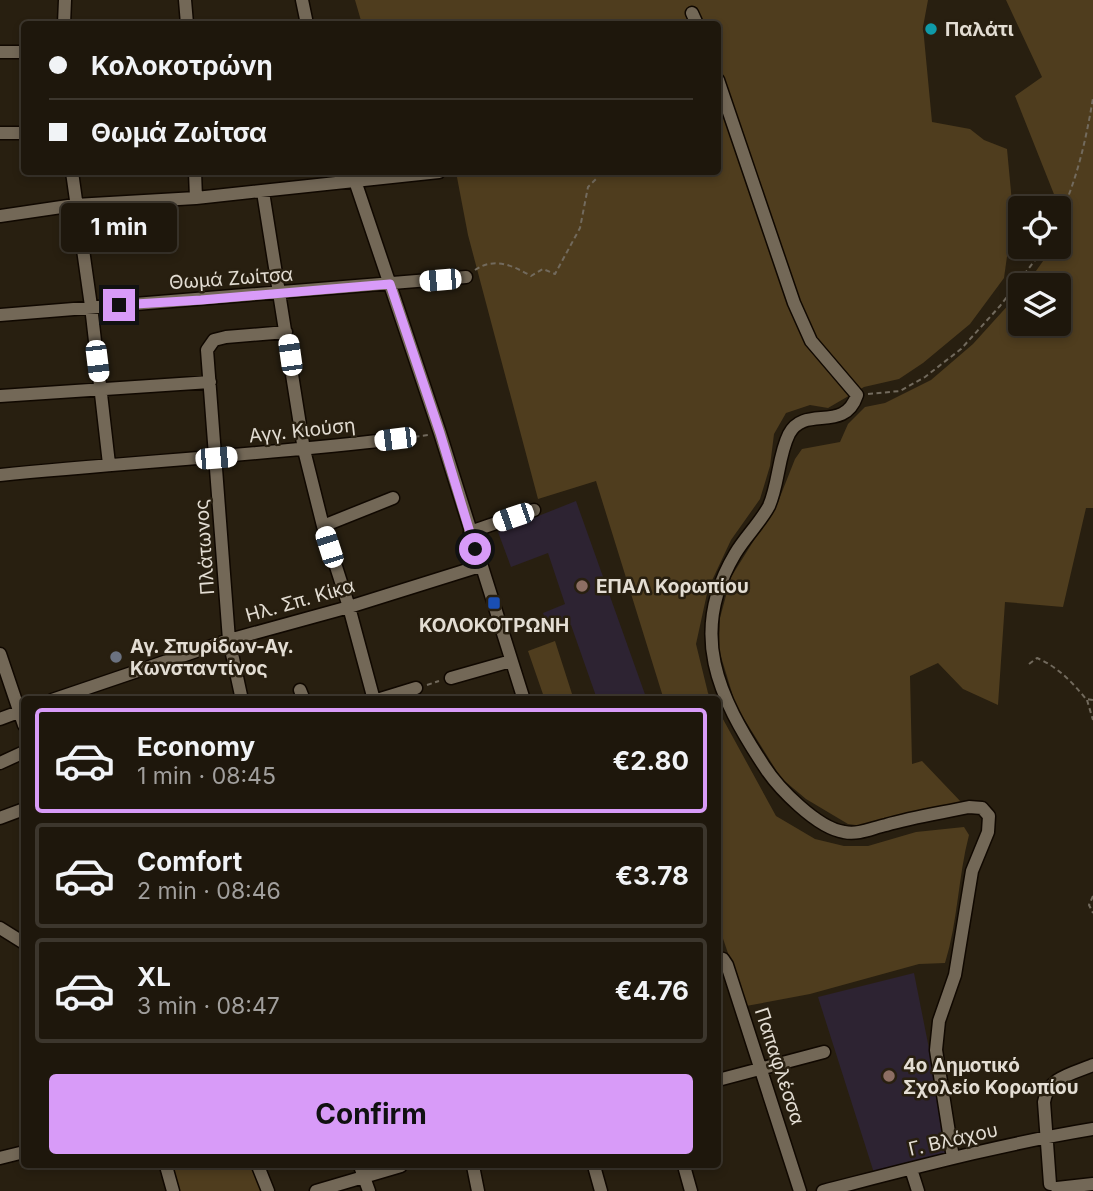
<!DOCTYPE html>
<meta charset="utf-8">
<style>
:root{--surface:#1e170c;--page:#262015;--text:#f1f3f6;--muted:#a19f9d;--line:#3c362d;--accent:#d89bf8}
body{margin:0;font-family:Inter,sans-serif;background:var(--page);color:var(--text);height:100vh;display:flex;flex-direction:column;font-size:26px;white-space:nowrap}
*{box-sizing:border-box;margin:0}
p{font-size:23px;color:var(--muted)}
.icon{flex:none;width:38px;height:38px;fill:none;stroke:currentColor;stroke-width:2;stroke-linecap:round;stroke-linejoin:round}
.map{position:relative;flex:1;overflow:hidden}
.details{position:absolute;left:21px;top:696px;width:700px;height:472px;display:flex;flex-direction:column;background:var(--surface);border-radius:7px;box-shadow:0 4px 10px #0003,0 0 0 2px var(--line)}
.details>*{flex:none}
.top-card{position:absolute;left:21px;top:21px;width:700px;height:154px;border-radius:7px;box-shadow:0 4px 10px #0003,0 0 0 2px var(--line);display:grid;align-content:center;height:154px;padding:0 28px;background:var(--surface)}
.tools{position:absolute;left:1008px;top:196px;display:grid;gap:14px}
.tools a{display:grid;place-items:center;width:63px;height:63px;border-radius:7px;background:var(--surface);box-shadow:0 4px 10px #0003,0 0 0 2px var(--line);font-size:35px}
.end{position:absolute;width:32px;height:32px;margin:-16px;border:9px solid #d89bf8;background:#111;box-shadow:0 0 0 4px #111}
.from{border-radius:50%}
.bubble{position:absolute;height:49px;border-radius:7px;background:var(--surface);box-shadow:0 4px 10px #0003,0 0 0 2px var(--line);font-size:23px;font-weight:700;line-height:49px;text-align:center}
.car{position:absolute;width:21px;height:42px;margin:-21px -10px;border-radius:9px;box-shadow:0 0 5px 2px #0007;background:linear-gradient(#fff 24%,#345 0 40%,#fff 0 76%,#345 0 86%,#fff 0)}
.top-card b{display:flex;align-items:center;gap:24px;height:66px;font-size:26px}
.top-card b+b{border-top:2px solid var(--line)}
.top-card i{width:18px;height:18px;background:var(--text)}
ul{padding:12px 0 0;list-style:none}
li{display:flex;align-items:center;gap:21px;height:105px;margin:0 14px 10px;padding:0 14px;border:4px solid var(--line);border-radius:7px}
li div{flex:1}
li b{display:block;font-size:26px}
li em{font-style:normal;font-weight:700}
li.current{border-color:var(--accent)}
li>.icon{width:63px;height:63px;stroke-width:1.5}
.action{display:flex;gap:14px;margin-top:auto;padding:14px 28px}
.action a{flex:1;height:80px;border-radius:7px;background:var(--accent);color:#111;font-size:28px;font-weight:700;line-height:80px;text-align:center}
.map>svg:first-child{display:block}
.education{fill:#2d2332}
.green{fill:#4f3d1e}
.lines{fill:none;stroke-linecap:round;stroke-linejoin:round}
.minor-casing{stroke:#100800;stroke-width:15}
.path{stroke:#726a5d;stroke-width:2;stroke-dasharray:5 3.5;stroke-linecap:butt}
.minor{stroke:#736857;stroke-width:12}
.route{stroke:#d89bf8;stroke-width:9}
.culture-dot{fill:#0f9aa8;stroke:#281f10;stroke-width:2.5}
.education-dot{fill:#8d6e63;stroke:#281f10;stroke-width:2.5}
.transit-dot{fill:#1a4fb4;stroke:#281f10;stroke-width:2.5}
.worship-dot{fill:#6b7280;stroke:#281f10;stroke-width:2.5}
.labels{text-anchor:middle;stroke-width:5;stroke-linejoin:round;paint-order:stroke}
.poi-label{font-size:19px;font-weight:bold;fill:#e3ddd3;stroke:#281f10;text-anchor:start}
.street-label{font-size:19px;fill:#e3ddd3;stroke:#281f10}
</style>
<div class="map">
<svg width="1093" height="1191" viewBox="0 0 1093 1191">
<rect width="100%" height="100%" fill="#281f10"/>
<path class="education" d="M576,501l71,199h-51l1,-1 -26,-74 -21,8 -7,-20 22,-9 -17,-51 -37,14 -13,-35z
M914,973l36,181 -76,19 -56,-176z"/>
<path class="green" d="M355,0h573l-5,27 9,95 38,7 14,11 23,9 6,64 -9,65 -34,46 -47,39 -24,16 -35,8 -36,21 -18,-3 -24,8 -12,21 -4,32 -10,33 -29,41 -23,49 -12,55 12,49 4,7h-48l-68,-219 -58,18 -70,-264 -12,-63h262v-148h-356z
M1006,0h87v508h-7l-23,99 -58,-5 -7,103 -35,-16 -25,-26 -28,13 2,88 10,-3 40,42 -99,23 -15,-2 -42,-25 -25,-21 -45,-72 -17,-56 1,-32 11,-41 47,-75 17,-43 7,-10 38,-7 8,-18 17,-17 20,-4 46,-23 42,-36 47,-52v32h39v-39h-33l27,-38h6v-8l8,-12 -52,-131 27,-19z
M555,641l18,56 -11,3h-17l-17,-49z
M718,710l58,106 39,23 29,7h24l48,-14 48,-5 5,8c-11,42 -11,86 -24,128l-26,1 -109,30 -64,12 -28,-82z
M171,1166h87l10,25h-89z"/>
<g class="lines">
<defs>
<path id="minor" d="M185,0l2,24
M302,0l5,24
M692,13l5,11
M64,24l1,-24
M0,52h24
M718,80l76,223 17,38 46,54c-13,39 -52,9 -68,39 -11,22 -10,49 -20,72 -9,17 -24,31 -34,48 -47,79 -17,142 29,212 14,22 53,62 80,66 15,3 28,-4 42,-7 27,-8 55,-12 83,-18l13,1 7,8 -1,16 -16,39 -17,104 -16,46 -3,29 17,108
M0,133h24
M72,172l19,134 18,158
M195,172l1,26
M352,172l88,261 84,267
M263,192l41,258 19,76 26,81 25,93
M0,216l75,-11 121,-7 243,-26
M0,315l466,-38
M0,396l210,-14
M0,475c132,-13 263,-20 395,-36
M323,526l70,-28
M470,532l64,-22
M0,654l24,71
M451,678l60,-17
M300,690l4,10
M52,700l177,-60 120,-33 131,-41
M242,700l-13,-60 -22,-290 7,-10 12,-3 60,-5
M377,700l39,-12
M0,719l24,-9
M0,763l24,-11
M0,818l24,-9
M0,928l24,15
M718,958l5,1 4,6 73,226
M718,1080l106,-28
M0,1158l24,-6
M166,1166l7,25
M258,1166l10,25
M360,1166l9,25
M473,1166l5,25
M594,1166l7,25
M684,1166l7,25
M911,1169l7,22
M1050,1184l-6,-82c4,-25 28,-28 49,-37
M1057,1188l36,-4
M316,1191l85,-25
M823,1191c90,-23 179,-47 270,-62"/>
</defs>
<use href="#minor" class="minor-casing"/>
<path class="path" d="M1059,218c18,-38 27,-78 34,-120
M475,270c19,-13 37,-5 56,6l12,-7 12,5 25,-46 8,-41 9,-9 3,-6
M868,394l32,-3 25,-14 36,-28 39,-43 45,-59
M406,438l22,-3
M1029,664l8,-6c21,9 35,24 49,41l7,1
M427,685l12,-4
M1087,700l6,20
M1093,896l-4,9 4,8"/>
<use href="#minor" class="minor"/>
</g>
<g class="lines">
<path class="route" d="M119,305l82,-5 189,-16 50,149 35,116"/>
</g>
<circle class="culture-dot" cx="931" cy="29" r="7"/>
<g class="education-dot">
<circle cx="582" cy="586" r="7"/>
<circle cx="889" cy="1076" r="7"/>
</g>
<rect class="transit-dot" x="487" y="596" width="14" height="14" rx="3.5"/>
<circle class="worship-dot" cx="116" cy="657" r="7"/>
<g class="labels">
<g class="poi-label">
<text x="945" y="36">Παλάτι</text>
<text x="596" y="593">ΕΠΑΛ Κορωπίου</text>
<text x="494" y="632" text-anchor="middle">ΚΟΛΟΚΟΤΡΩΝΗ</text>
<text x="130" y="653">Αγ. Σπυρίδων-Αγ.<tspan x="130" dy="22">Κωνσταντίνος</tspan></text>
<text x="903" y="1072">4ο Δημοτικό<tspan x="903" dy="22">Σχολείο Κορωπίου</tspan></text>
</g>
<g class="street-label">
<text transform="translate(231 278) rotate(-4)" y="7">Θωμά Ζωίτσα</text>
<text transform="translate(302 430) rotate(-6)" y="7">Αγγ. Κιούση</text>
<text transform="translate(204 547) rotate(-94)" y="7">Πλάτωνος</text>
<text transform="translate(300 600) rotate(-16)" y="7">Ηλ. Σπ. Κίκα</text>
<text transform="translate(780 1066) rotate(72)" y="7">Παπαφλέσσα</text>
<text transform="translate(953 1139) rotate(-13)" y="7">Γ. Βλάχου</text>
</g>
</g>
</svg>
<div class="tools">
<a><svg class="icon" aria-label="locate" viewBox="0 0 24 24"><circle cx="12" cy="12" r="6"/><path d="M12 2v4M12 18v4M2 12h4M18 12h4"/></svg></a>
<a><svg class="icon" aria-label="layers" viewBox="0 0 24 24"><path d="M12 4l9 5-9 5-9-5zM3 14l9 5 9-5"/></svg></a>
</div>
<i class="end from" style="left:475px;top:549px"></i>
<i class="end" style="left:119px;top:305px"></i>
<div class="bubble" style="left:61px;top:203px;width:116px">1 min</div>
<i class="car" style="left:440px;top:280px;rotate:265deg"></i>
<i class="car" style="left:290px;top:355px;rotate:352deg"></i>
<i class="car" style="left:97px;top:361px;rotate:173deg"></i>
<i class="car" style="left:395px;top:439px;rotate:263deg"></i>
<i class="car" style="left:216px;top:458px;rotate:85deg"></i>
<i class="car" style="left:513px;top:517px;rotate:251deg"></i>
<i class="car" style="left:329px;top:547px;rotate:342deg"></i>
<div class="top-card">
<b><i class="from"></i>Κολοκοτρώνη</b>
<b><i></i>Θωμά Ζωίτσα</b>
</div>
<section class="details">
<ul>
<li class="current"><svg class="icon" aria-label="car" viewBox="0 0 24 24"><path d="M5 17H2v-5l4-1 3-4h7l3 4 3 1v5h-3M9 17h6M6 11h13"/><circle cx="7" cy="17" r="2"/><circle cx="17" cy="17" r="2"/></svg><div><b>Economy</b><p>1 min · 08:45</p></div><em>€2.80</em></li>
<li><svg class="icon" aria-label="car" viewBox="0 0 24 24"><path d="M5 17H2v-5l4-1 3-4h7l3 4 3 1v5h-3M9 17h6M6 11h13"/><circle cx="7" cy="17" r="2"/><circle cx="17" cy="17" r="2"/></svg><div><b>Comfort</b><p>2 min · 08:46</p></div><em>€3.78</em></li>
<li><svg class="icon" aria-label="car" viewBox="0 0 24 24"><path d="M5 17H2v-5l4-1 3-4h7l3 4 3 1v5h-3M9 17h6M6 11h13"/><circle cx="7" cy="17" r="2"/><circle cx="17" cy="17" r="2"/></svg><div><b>XL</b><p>3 min · 08:47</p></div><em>€4.76</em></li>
</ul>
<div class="action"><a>Confirm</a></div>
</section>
</div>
